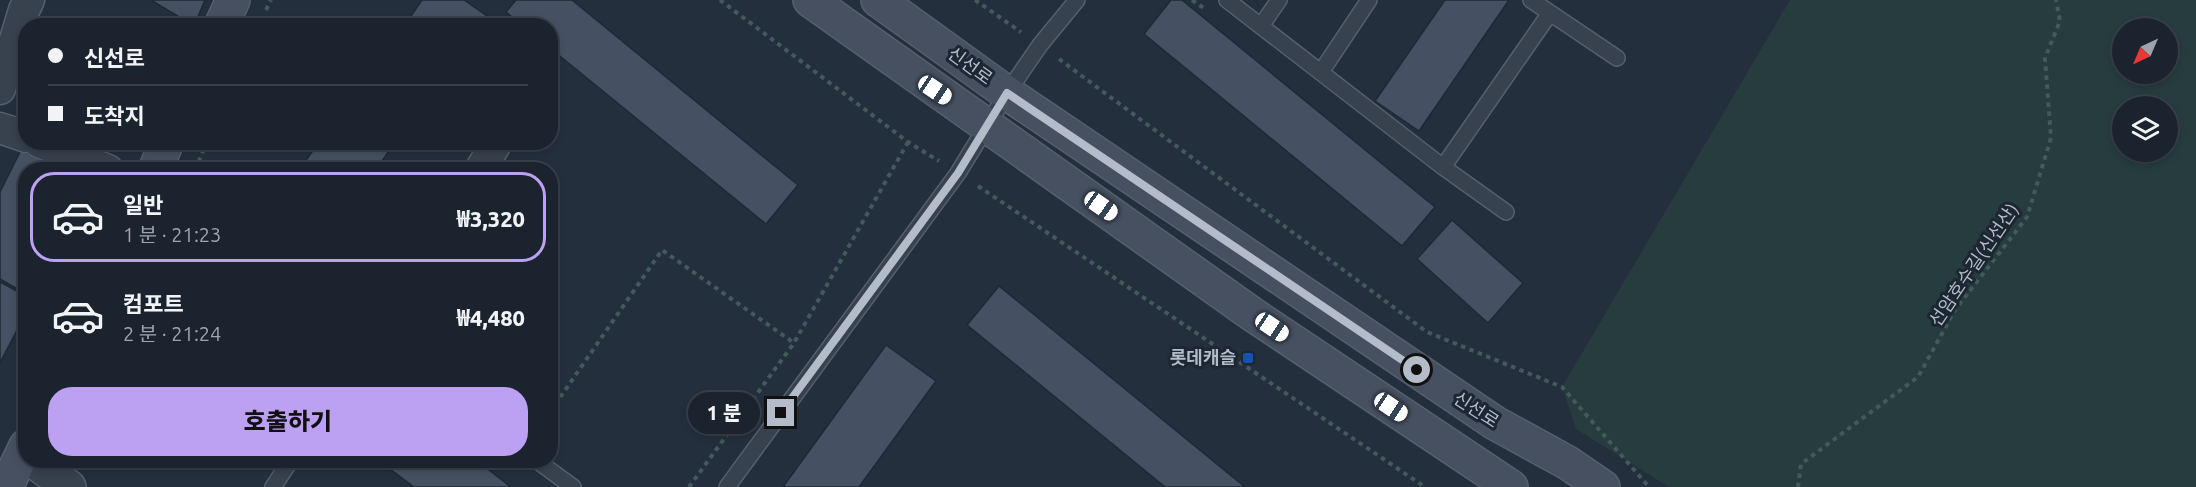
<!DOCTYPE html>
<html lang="ko">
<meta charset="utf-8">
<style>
:root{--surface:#1b232e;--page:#242b36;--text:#f1f3f6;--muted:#a0a4aa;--line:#39404a;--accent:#bca0f2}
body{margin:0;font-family:Ubuntu,"Noto Sans KR",sans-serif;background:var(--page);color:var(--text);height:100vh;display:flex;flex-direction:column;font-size:22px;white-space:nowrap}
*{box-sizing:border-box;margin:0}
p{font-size:20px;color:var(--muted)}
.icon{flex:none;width:33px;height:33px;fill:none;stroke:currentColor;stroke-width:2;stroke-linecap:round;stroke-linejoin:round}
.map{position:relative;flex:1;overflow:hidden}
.drawer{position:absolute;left:18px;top:162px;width:540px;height:306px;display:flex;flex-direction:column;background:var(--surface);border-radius:24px;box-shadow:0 3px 9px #0003,0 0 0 2px var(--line)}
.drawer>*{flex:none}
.hud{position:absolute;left:18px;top:18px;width:540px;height:132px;border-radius:24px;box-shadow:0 3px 9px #0003,0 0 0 2px var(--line);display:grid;align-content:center;height:132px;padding:0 30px;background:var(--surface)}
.needle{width:39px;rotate:224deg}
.controls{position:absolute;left:2112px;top:18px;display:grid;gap:12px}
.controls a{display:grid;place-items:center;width:66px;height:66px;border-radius:50%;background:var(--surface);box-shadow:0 3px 9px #0003,0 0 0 2px var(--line);font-size:30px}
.end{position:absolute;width:27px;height:27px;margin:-14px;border:8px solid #b4bcc9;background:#111;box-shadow:0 0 0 3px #111}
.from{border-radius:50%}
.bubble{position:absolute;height:42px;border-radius:21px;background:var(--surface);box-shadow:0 3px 9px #0003,0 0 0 2px var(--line);font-size:20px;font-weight:800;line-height:42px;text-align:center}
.car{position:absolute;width:18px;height:36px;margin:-18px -9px;border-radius:8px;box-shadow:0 0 4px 2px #0007;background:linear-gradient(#fff 24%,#345 0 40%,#fff 0 76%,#345 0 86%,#fff 0)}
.hud b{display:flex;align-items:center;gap:21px;height:57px;font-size:22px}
.hud b+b{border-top:2px solid var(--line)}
.hud i{width:15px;height:15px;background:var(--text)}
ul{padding:10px 0 0;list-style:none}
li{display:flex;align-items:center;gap:18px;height:90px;margin:0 12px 9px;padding:0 18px;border:3px solid transparent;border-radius:24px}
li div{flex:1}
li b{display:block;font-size:22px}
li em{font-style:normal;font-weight:800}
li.current{border-color:var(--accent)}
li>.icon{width:54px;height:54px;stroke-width:1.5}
.button{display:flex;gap:12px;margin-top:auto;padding:12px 30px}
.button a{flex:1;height:69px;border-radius:24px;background:var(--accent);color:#111;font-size:24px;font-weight:800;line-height:69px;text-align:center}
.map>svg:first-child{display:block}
.green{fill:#263c3f;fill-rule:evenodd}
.building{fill:#455162;stroke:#1f2835;stroke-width:1.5}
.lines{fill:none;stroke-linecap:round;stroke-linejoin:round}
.service-casing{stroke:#565f6c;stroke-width:18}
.minor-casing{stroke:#565f6c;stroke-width:33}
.tertiary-casing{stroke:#565f6c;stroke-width:36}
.secondary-casing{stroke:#565f6c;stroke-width:36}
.path{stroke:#44595c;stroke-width:4;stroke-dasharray:4.5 4.5;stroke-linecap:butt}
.service{stroke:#38414e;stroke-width:15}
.minor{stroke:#38414e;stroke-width:30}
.tertiary{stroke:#38414e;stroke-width:33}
.secondary{stroke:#465061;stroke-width:33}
.route{stroke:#b4bcc9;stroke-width:8}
.transit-dot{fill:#1a4fb4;stroke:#1d2633;stroke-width:2}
.labels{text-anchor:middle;stroke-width:6;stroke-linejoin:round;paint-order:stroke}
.street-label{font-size:18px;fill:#b4bcc9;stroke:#1d2633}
.poi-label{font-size:18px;font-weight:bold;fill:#b4bcc9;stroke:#1d2633;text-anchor:end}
</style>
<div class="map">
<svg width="2196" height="487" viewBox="0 0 2196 487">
<rect width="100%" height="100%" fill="#242f3e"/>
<path class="green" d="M1790,0h406v487h-527l-93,-58 -14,-42zM2122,28h46v46h-46zM2122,106h46v46h-46z"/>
<path class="building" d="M151,0h54l-11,26z
M422,0h42l23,16 -7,10h-76z
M516,0h56l226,185 -32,39 -216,-176v-22h-27l-17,-14z
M1171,0h11l253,207 -33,39 -258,-212z
M1445,0h64l-90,131 -44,-30z
M104,142h21l-5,10z
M319,142h76l-19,28h-77z
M21,150l41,20h-36v124l-26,-15v-87z
M1452,220l71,63 -35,40 -71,-64z
M0,282l26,14v17l-26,50z
M999,286l246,201h-80l-198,-162z
M886,345l50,36 -77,106h-76z
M378,460h98l35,27h-97z"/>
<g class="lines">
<defs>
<path id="service" d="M1227,0l216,167
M1531,0l86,58
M1261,26l18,-26
M1321,72l48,-72
M1506,212l-63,-45 107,-154
M536,460l37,27
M273,487l18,-27
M727,487l231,-314 49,-80 33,-48 37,-45"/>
<path id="minor" d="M0,89l24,-79 5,-10
M0,128l26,9
M39,142l69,28
M480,170l17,-28"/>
<path id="tertiary" d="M32,460l37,27"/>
<path id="secondary" d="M810,0l442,314 259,173
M878,0l129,93 488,330 73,40 35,24
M221,26l12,-26
M155,170l12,-28
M6,487l20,-41"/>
</defs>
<use href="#service" class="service-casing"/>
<use href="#minor" class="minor-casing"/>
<use href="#tertiary" class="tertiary-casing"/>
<use href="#secondary" class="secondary-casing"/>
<path class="path" d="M720,0l188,142 31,19
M975,0l46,32
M1192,0l13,9
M266,10l5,-10
M1059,59l368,273 135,55 87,100
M195,170l12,-28
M978,186l447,301
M550,412l112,-162 132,93
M689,487l105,-144 114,-201
M1798,487l3,-23 117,-87 37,-67 72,-93 24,-79 -6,-80 15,-37 -4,-21"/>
<use href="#service" class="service"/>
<use href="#minor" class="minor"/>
<use href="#tertiary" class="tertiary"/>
<use href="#secondary" class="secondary"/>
</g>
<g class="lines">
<path class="route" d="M781,413l177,-240 49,-80 410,277"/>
</g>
<rect class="transit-dot" x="1242" y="352" width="12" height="12" rx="3"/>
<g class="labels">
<g class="street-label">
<text transform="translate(970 66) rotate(36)" y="6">신선로</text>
<text transform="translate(1974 265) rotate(-56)" y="6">선암호수길(신선산)</text>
<text transform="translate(1476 410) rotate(33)" y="6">신선로</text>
</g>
<g class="poi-label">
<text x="1236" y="364">롯데캐슬</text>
</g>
</g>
</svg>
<div class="controls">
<a><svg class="needle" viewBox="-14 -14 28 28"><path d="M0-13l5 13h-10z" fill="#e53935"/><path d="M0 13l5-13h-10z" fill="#a0a4aa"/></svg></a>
<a><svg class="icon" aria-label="layers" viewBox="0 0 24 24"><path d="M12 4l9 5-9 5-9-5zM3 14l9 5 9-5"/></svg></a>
</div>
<i class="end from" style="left:1417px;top:370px"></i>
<i class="end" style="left:781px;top:413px"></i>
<div class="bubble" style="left:688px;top:392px;width:72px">1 분</div>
<i class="car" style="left:935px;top:90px;rotate:124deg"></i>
<i class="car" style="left:1101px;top:206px;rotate:125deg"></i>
<i class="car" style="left:1272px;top:327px;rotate:124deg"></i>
<i class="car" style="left:1391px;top:407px;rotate:124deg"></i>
<div class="hud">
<b><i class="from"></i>신선로</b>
<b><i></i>도착지</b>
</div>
<section class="drawer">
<ul>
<li class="current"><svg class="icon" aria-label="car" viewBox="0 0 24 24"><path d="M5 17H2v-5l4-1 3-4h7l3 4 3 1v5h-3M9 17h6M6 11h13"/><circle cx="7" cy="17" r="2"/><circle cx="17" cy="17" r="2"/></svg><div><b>일반</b><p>1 분 · 21:23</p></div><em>₩3,320</em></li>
<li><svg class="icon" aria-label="car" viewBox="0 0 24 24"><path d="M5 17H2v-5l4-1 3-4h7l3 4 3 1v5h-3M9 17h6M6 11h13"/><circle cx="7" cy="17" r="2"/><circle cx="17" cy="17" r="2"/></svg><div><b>컴포트</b><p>2 분 · 21:24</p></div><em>₩4,480</em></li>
</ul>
<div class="button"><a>호출하기</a></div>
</section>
</div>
